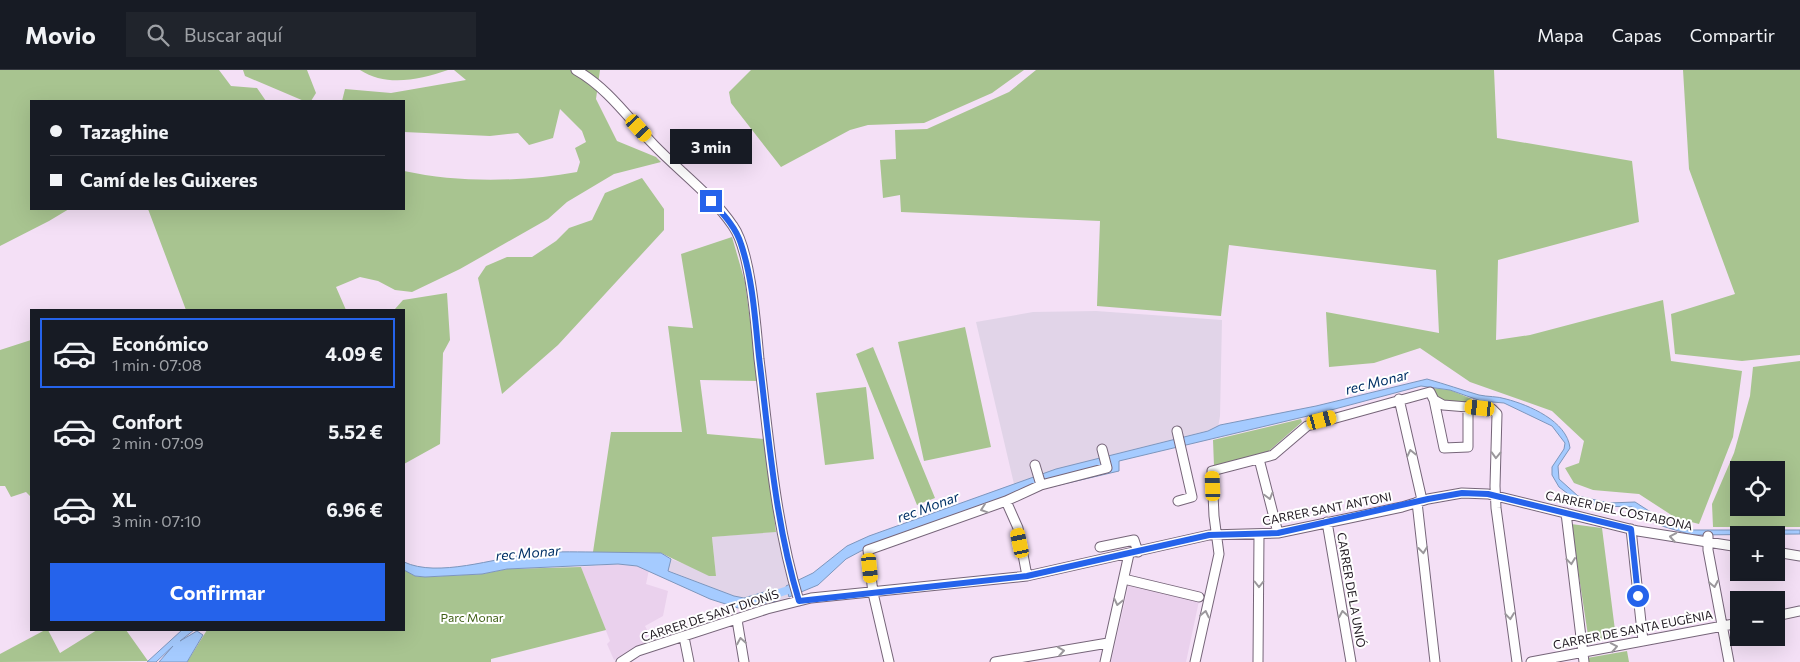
<!DOCTYPE html>
<html lang="es">
<meta charset="utf-8">
<style>
:root{--surface:#171b24;--page:#20242c;--text:#f1f3f6;--muted:#9ea1a6;--line:#363941;--accent:#2563eb}
body{margin:0;font-family:Commissioner,sans-serif;background:var(--page);color:var(--text);height:100vh;display:flex;flex-direction:column;font-size:19px;white-space:nowrap}
*{box-sizing:border-box;margin:0}
p{font-size:16px;color:var(--muted)}
.icon{flex:none;width:28px;height:28px;fill:none;stroke:currentColor;stroke-width:2;stroke-linecap:round;stroke-linejoin:round}
.map{position:relative;flex:1;overflow:hidden}
.panel{position:absolute;left:30px;top:239px;width:375px;height:322px;display:flex;flex-direction:column;background:var(--surface);border-radius:0px;box-shadow:0 5px 20px #0002}
.panel>*{flex:none}
.hud{position:absolute;left:30px;top:30px;width:375px;height:110px;border-radius:0px;box-shadow:0 5px 20px #0002;display:grid;align-content:center;height:110px;padding:0 20px;background:var(--surface)}
.tools{position:absolute;left:1730px;top:391px;display:grid;gap:10px}
.tools a{display:grid;place-items:center;width:55px;height:55px;border-radius:0px;background:var(--surface);box-shadow:0 5px 20px #0002;font-size:25px}
.end{position:absolute;width:22px;height:22px;margin:-11px;border:6px solid #2563eb;background:#fff;box-shadow:0 0 0 2px #fff}
.from{border-radius:50%}
.bubble{position:absolute;height:35px;border-radius:0px;background:var(--surface);box-shadow:0 5px 20px #0002;font-size:16px;font-weight:700;line-height:35px;text-align:center}
.car{position:absolute;width:15px;height:30px;margin:-15px -8px;border-radius:6px;box-shadow:0 0 4px 1px #0007;background:linear-gradient(#f5c518 24%,#345 0 40%,#f5c518 0 76%,#345 0 86%,#f5c518 0)}
.hud b{display:flex;align-items:center;gap:18px;height:48px;font-size:19px}
.hud b+b{border-top:1px solid var(--line)}
.hud i{width:12px;height:12px;background:var(--text)}
ul{padding:9px 0 0;list-style:none}
li{display:flex;align-items:center;gap:15px;height:70px;margin:0 10px 8px;padding:0 10px;border:2px solid transparent;border-radius:0px}
li div{flex:1}
li b{display:block;font-size:19px}
li em{font-style:normal;font-weight:700}
li.selected{border-color:var(--accent)}
li>.icon{width:45px;height:45px;stroke-width:1.5}
.action{display:flex;gap:10px;margin-top:auto;padding:10px 20px}
.action a{flex:1;height:58px;border-radius:0px;background:var(--accent);color:#fff;font-size:20px;font-weight:700;line-height:58px;text-align:center}
header{display:flex;align-items:center;gap:30px;box-sizing:border-box;height:70px;padding:0 25px;background:var(--surface);border-bottom:1px solid var(--line)}
header strong{font-size:24px}
nav{display:flex;gap:28px;margin-inline-start:auto;font-size:18px}
.search{width:350px;height:45px;background:var(--page);display:flex;align-items:center;gap:12px;box-sizing:border-box;padding:0 18px;border-radius:0px;color:var(--muted);font-size:19px}
.map>svg:first-child{display:block}
.industrial{fill:#e1d4e8}
.built{fill:#ead1ed}
.green{fill:#a8c490;fill-rule:evenodd}
.water{fill:#a5cbff;stroke:#7d96bd}
.lines{fill:none;stroke-linecap:round;stroke-linejoin:round}
.canal{stroke:#a5cbff;stroke-width:8}
.minor-casing{stroke:#766579;stroke-width:11}
.minor{stroke:#fff;stroke-width:9}
.oneway{stroke:#9b989c}
.route{stroke:#2563eb;stroke-width:6}
.labels{text-anchor:middle;stroke-width:4;stroke-linejoin:round;paint-order:stroke}
.street-label{font-size:12px;fill:#211a22;stroke:#fff}
.park-label{font-size:12px;fill:#3e5f14;stroke:#fff}
.water-label{font-size:14px;font-style:italic;fill:#003066;stroke:#fff}
</style>
<header>
<strong>Movio</strong>
<div class="search"><svg class="icon" aria-label="search" viewBox="0 0 24 24"><circle cx="10" cy="10" r="6"/><path d="M15 15l6 6"/></svg>Buscar aquí</div>
<nav><a>Mapa</a><a>Capas</a><a>Compartir</a></nav>
</header>
<div class="map">
<svg width="1800" height="592" viewBox="0 0 1800 592">
<rect width="100%" height="100%" fill="#f4e0f6"/>
<path class="industrial" d="M1096,241l126,9 -2,96 -2,12 -162,41 -42,15 -38,-162 57,-10z
M782,461l15,64 -8,2 -12,4 -4,-12 -29,9 -10,-2 -67,-26 4,-11 45,17 -4,-39z"/>
<path class="built" d="M618,494l19,2 12,4 -3,14 22,7 -5,25 -18,10 7,13 -25,13 -5,6 -8,2 -7,-16 3,-3 -29,-74z
M1129,513l70,18 -13,61h-75z"/>
<path class="green" d="M0,0h219l12,16 26,2 9,13h-235v108h38l-20,12 -49,25z
M243,0h64l9,23 -5,8h-7l-59,-25z
M360,0h88c-29,10 -62,17 -88,0z
M454,0h146l-4,29 21,42 39,16 5,5 -47,12 -47,28 -19,17 -88,50 -48,23 -17,-2 -17,-9 -18,-4 -24,10 10,23h-160l-38,-101h256v-38c56,12 117,11 173,1l3,-10 -5,-14 11,-6 -4,-11 -22,-22 -7,29 -24,7 -11,-12 -28,3 -86,-4v-31h-62l3,-12 46,4 75,-13z
M751,0h273l-32,23 -68,30 -56,2 -18,5 -69,37 -50,-64 -2,-11z
M1036,0h458l3,68 135,23 7,61 -141,38 -2,80 34,-5 133,-35 8,61 71,10 -9,66 -34,87 -23,-6 -37,-24 -46,-4 -19,-7 -9,-15 14,-5 5,-22 -32,-30 -82,-29 -50,-34 -46,15 -45,4 -3,-55 113,21 -3,-63 -207,-25 -8,71 -124,-10 3,-85 -199,-9 -1,-17 -17,3 -3,-38 16,-1 -1,-29 32,-1 82,-37z
M1683,0h117v285l-58,6 -67,-7 -4,-40 64,-20 -46,-125z
M642,108l22,31v21l-106,115 -56,49 -24,-116 8,-12 21,-9h25l24,-16 13,-13 23,-8 13,-27z
M732,167l13,45 13,99 -58,-1 7,54 58,5 11,93 -64,5 4,39h-7l-48,-23 -68,-1 18,-120h71l-14,-106 25,2 -12,-74z
M447,223l3,47 -7,13 -3,91 -36,20v-154l-9,-1 8,-9z
M965,257l26,120 -67,14 -26,-119z
M31,270v157l-5,-5 -15,5 -6,-11h-5v-136z
M873,277l62,151 -18,7 -61,-151z
M1800,291v166h-87l-1,-23 22,-51 16,-57 3,-29zM1739,400h37v38h-37z
M866,317l8,72 -49,6 -9,-72z
M1433,318l17,2 22,9 -1,5 -32,-3z
M1301,349l1,3 -33,29 -55,15 -1,-26z
M1571,454l31,4 14,110 -27,4z
M581,497l25,63 -115,29v3h-304l20,-32h197v-60l11,6 10,1 57,-3 25,-5z
M45,560h3l12,23 37,-23h29l22,31 -148,1v-8z
M1627,581l2,11h-41l-1,-4z"/>
<path class="water" d="M1427,309c18,5 35,11 52,16 9,2 18,1 27,4 23,6 61,22 64,49l-12,18 1,13 19,17 31,7 26,-1 36,23 17,5h112v4l-108,1 -30,-9 -30,-19 -30,-1 -26,-6 -17,-13 -7,-12v-8l12,-18 1,-6 -13,-17 -48,-23 -23,-2 -31,-11 -29,-4 -105,28 -197,47v10l-77,18 -6,-4 -175,66 -15,8 -28,26 -29,12 -3,-11 27,-13 34,-27 22,-10 187,-67 152,-38 12,-6 96,-19z
M593,482l68,1 10,6 -3,12 66,25 10,2 30,-9 3,12 -39,7 -28,-9 -73,-33 -19,-2 -111,5 -25,5 -57,3 -10,-1 -11,-6v-8c34,16 90,-4 127,-8 21,-3 41,-2 62,-2z
M182,560h12l-14,11 17,-10 6,4 -16,27h-28l14,-16 -17,16h-9z"/>
<g class="lines">
<path class="canal" d="M767,527l30,-10"/>
<defs>
<path id="minor" d="M576,0c32,18 53,49 78,75 26,27 58,50 79,81 18,25 23,102 26,133 10,81 16,164 40,242
M1399,329l23,101
M1434,330l9,5 49,4 5,5 -2,72 1,22 21,154
M1177,361l15,66 -14,4
M1259,389l19,74
M1035,395l6,20
M1006,431l35,-16 66,-17 -5,-19
M1417,432l18,160
M1566,443l18,149
M1327,452l24,140
M1631,459l12,112
M1708,466v14l21,112
M1100,477l34,-7 4,12
M1776,482l24,4
M1128,510l71,17
M1776,546l24,-5
M737,550l7,42
M684,567l5,25
M621,592l17,-11 129,-42 44,-11 216,-22 182,-41 69,-2 124,-26 26,-8 34,-6 26,1 150,37 101,16
M889,592l-16,-69 -5,-43 138,-49 12,27 9,48
M995,592l113,-19
M1105,592l24,-108
M1195,592l24,-108 -5,-38 -2,-45 61,-16 34,-29 123,-34 4,8 10,48 24,-1v-40
M1258,592l1,-127
M1531,592l208,-39"/>
</defs>
<use href="#minor" class="minor-casing"/>
<use href="#minor" class="minor"/>
</g>
<defs><path id="oneway-chevron" d="M-2-3.5L2.5 0L-2 3.5" fill="none" stroke-width="1.6" stroke-linecap="round" stroke-linejoin="round" transform="scale(1.25)"/></defs>
<g class="oneway">
<use href="#oneway-chevron" transform="translate(1411 383) rotate(-103)"/>
<use href="#oneway-chevron" transform="translate(1496 385) rotate(92)"/>
<use href="#oneway-chevron" transform="translate(1269 426) rotate(75)"/>
<use href="#oneway-chevron" transform="translate(984 439) rotate(161)"/>
<use href="#oneway-chevron" transform="translate(1673 467) rotate(-170)"/>
<use href="#oneway-chevron" transform="translate(1423 480) rotate(84)"/>
<use href="#oneway-chevron" transform="translate(1571 491) rotate(83)"/>
<use href="#oneway-chevron" transform="translate(1259 514) rotate(90)"/>
<use href="#oneway-chevron" transform="translate(1714 514) rotate(79)"/>
<use href="#oneway-chevron" transform="translate(1118 532) rotate(103)"/>
<use href="#oneway-chevron" transform="translate(1205 544) rotate(-78)"/>
<use href="#oneway-chevron" transform="translate(1343 544) rotate(-100)"/>
<use href="#oneway-chevron" transform="translate(1510 546) rotate(83)"/>
<use href="#oneway-chevron" transform="translate(741 571) rotate(-100)"/>
<use href="#oneway-chevron" transform="translate(1614 577) rotate(-11)"/>
<use href="#oneway-chevron" transform="translate(1061 581) rotate(-9)"/>
</g>
<g class="lines">
<path class="route" d="M711,131c12,13 25,26 30,43 12,36 14,76 18,113 10,82 16,165 40,244l228,-25 182,-41 69,-2 150,-34 34,-6 26,1 143,35 7,67"/>
</g>
<g class="labels">
<g class="street-label">
<text transform="translate(1327 439) rotate(-11)" y="4">CARRER SANT ANTONI</text>
<text transform="translate(1619 441) rotate(12)" y="4">CARRER DEL COSTABONA</text>
<text transform="translate(1351 520) rotate(80)" y="4">CARRER DE LA UNIÓ</text>
<text transform="translate(710 546) rotate(-18)" y="4">CARRER DE SANT DIONÍS</text>
<text transform="translate(1633 560) rotate(-11)" y="4">CARRER DE SANTA EUGÈNIA</text>
</g>
<g class="park-label">
<text x="472" y="552">Parc Monar</text>
</g>
<g class="water-label">
<text transform="translate(1377 312) rotate(-14)" y="5">rec Monar</text>
<text transform="translate(928 437) rotate(-20)" y="5">rec Monar</text>
<text transform="translate(528 483) rotate(-5)" y="5">rec Monar</text>
</g>
</g>
</svg>
<div class="tools">
<a><svg class="icon" aria-label="locate" viewBox="0 0 24 24"><circle cx="12" cy="12" r="6"/><path d="M12 2v4M12 18v4M2 12h4M18 12h4"/></svg></a>
<a>+</a>
<a>−</a>
</div>
<i class="end from" style="left:1638px;top:526px"></i>
<i class="end" style="left:711px;top:131px"></i>
<div class="bubble" style="left:670px;top:59px;width:82px">3 min</div>
<i class="car" style="left:639px;top:58px;rotate:138deg"></i>
<i class="car" style="left:1480px;top:338px;rotate:276deg"></i>
<i class="car" style="left:1322px;top:350px;rotate:75deg"></i>
<i class="car" style="left:1213px;top:416px;rotate:358deg"></i>
<i class="car" style="left:1020px;top:473px;rotate:348deg"></i>
<i class="car" style="left:870px;top:498px;rotate:174deg"></i>
<div class="hud">
<b><i class="from"></i>Tazaghine</b>
<b><i></i>Camí de les Guixeres</b>
</div>
<section class="panel">
<ul>
<li class="selected"><svg class="icon" aria-label="car" viewBox="0 0 24 24"><path d="M5 17H2v-5l4-1 3-4h7l3 4 3 1v5h-3M9 17h6M6 11h13"/><circle cx="7" cy="17" r="2"/><circle cx="17" cy="17" r="2"/></svg><div><b>Económico</b><p>1 min · 07:08</p></div><em>4.09 €</em></li>
<li><svg class="icon" aria-label="car" viewBox="0 0 24 24"><path d="M5 17H2v-5l4-1 3-4h7l3 4 3 1v5h-3M9 17h6M6 11h13"/><circle cx="7" cy="17" r="2"/><circle cx="17" cy="17" r="2"/></svg><div><b>Confort</b><p>2 min · 07:09</p></div><em>5.52 €</em></li>
<li><svg class="icon" aria-label="car" viewBox="0 0 24 24"><path d="M5 17H2v-5l4-1 3-4h7l3 4 3 1v5h-3M9 17h6M6 11h13"/><circle cx="7" cy="17" r="2"/><circle cx="17" cy="17" r="2"/></svg><div><b>XL</b><p>3 min · 07:10</p></div><em>6.96 €</em></li>
</ul>
<div class="action"><a>Confirmar</a></div>
</section>
</div>
